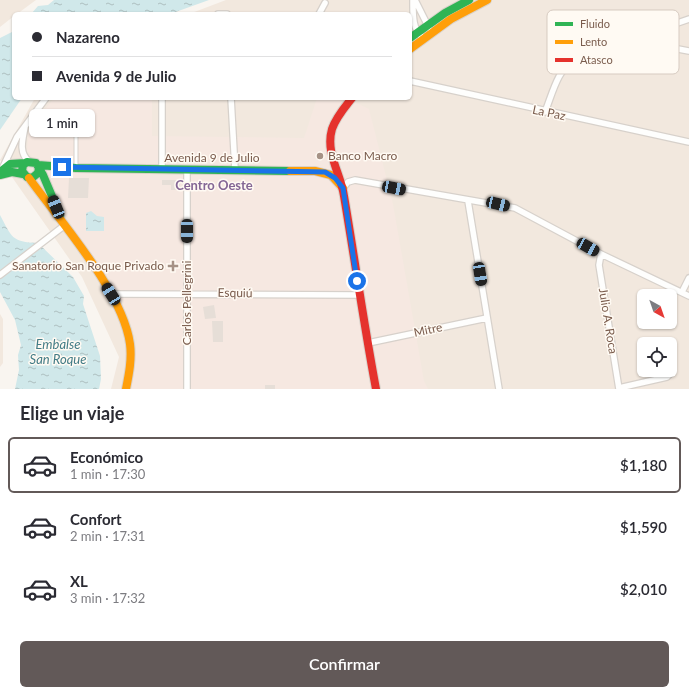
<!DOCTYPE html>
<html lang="es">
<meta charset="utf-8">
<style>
:root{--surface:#fff;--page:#f2f2f3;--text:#2b2b33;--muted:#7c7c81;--line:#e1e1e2;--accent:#625958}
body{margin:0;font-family:Lato,sans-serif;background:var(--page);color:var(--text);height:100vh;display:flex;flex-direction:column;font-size:15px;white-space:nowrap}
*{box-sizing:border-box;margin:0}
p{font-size:13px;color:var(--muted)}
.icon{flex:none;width:22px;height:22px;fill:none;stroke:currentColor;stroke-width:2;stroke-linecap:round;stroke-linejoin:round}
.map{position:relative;height:389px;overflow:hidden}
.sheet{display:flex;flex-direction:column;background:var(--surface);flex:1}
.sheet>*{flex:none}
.top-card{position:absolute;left:12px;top:12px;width:400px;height:88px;border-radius:6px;box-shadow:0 1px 3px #0004;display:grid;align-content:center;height:88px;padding:0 20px;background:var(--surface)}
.needle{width:26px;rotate:140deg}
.buttons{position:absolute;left:637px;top:289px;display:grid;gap:8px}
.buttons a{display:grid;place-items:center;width:40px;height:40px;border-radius:6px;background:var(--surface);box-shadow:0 1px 3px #0004;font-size:20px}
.end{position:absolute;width:18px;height:18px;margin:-9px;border:5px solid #1a73e8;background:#fff;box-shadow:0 0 0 2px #fff}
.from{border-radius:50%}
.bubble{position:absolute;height:28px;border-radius:6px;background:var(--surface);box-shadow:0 1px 3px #0004;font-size:13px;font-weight:600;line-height:28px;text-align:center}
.car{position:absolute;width:12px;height:24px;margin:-12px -6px;border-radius:5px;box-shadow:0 0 3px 1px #0007;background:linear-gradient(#222 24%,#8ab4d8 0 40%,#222 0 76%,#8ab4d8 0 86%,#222 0)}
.top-card b{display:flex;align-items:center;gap:14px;height:38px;font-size:15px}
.top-card b+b{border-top:1px solid var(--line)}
.top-card i{width:10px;height:10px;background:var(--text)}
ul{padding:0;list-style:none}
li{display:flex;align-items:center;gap:12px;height:56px;margin:0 8px 6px;padding:0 12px;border:2px solid transparent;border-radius:6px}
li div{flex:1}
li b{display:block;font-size:15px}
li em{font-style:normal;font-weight:600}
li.selected{border-color:var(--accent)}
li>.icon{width:36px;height:36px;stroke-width:1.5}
h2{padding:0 20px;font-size:18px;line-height:48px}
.button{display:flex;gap:8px;margin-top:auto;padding:8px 20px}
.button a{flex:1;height:46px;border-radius:6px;background:var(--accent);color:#fff;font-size:16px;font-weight:600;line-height:46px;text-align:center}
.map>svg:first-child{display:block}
.residential{fill:#f2e8de;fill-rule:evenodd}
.commercial{fill:#f6e8e1}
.water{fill:url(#water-ripples)}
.building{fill:#e6ded7}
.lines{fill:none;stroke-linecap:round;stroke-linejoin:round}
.lane-casing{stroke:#d7d1cb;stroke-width:5}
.street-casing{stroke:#d7d1cb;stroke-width:8}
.fast-casing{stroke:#d9d2cb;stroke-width:10}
.slow-casing{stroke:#d9d2cb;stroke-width:10}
.jam-casing{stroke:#d9d2cb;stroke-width:10}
.lane{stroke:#fefefd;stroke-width:3}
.street{stroke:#fefefd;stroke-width:5.5}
.fast{stroke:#30b455;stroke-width:8}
.slow{stroke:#ff9f0a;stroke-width:8}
.jam{stroke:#e5322d;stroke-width:8}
.route{stroke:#1a73e8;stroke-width:5}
.poi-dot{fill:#a69286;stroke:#fffaf3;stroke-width:1.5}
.labels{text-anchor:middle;stroke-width:3;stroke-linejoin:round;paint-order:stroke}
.street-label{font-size:12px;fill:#7a5c4d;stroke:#fffaf3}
.poi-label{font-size:12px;fill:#7a5c4d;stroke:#fffaf3;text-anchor:start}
.neighbourhood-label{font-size:13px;font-weight:bold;fill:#846695;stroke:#fffaf3}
.water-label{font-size:13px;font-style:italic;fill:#437c86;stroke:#fffaf3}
.key{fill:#fffaf3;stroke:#d7cbc1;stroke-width:1}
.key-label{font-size:11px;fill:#7a5c4d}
</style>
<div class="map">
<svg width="689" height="389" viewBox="0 0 689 389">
<defs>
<pattern id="water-ripples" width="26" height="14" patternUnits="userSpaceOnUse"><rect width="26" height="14" fill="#d0e8ea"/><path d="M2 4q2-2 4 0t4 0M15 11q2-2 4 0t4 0" fill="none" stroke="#aebfc0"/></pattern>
</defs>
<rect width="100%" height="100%" fill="#f9f5f0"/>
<path class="residential" d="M0,0h36l-19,14h-3v2l-14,11z
M226,0h463v389h-578l8,-32 -37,-80 -82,-117 35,-62h375v-84h-221zM644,296h26v26h-26zM644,344h26v26h-26z
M0,314l3,5v44l-3,4z"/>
<path class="commercial" d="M54,98h98v38l152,2 13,-40h29l23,11 24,95 31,177 4,8h-298l7,-50 -16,-39 -47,-70 -27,-57 -20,-22 2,-21z"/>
<path class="water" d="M54,0h155l-39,14h-139l7,-8 10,-1z
M14,31v67h8l-22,32v-92z
M91,211l6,5 7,1v14h-18v-18z
M0,215c12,22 11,27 38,28l35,34 11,19 -1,8 17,52 1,23 -2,10h-84l4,-19 -1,-15 3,-10 -6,-25 -15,-28z"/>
<path class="building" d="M69,178h20l-1,20h-20z
M162,180h18v10h-9v-5h-9z
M214,305l2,13 -11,1 -2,-12z
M212,321h11v21h-10z
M265,385h10v4h-10z"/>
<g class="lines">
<defs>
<path id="lane" d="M76,168v-43"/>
<path id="street" d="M413,0c0,13 -1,30 10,38
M415,0l14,28
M218,14h9
M319,14l6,-11
M645,36l12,9 32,6
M410,81l279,61
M231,98l4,71
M545,112c8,-20 12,-41 30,-54l114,-39
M25,127c-2,11 -7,26 4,34
M3,167l14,-30 29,-39
M162,169v-71
M187,170v219
M343,188l5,-6 7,-2 160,28 86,46 88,42
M468,201l31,188
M601,254l-2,11 20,124
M0,275l65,-50
M682,292l7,-14
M111,294l248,1
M368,343l119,-25
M619,388l48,-11 3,-3v-4"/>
<path id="fast" d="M410,38l35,-25 24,-13
M38,165l38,3 214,3
M39,168l-1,5 -6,5 -5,-1 -5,-6 1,-6 4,-3 9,1 7,12 17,40
M0,172l10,-8 15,-1
M0,175l12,-3 11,2"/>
<path id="slow" d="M410,49l41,-30 36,-19
M290,171h25l16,4 12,13
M29,178c31,43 94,114 101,166 2,15 -1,30 -4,45"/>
<path id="jam" d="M352,98c-7,9 -16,19 -20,31 -7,24 9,45 12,67 11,65 20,129 32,193"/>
</defs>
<use href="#lane" class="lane-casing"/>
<use href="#street" class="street-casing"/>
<use href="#fast" class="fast-casing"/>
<use href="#slow" class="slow-casing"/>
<use href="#jam" class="jam-casing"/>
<use href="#lane" class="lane"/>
<use href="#street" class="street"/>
<use href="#fast" class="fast"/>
<use href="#slow" class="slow"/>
<use href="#jam" class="jam"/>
</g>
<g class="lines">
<path class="route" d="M62,167l263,5 10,6 8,10 14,93"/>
</g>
<g class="poi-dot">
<circle cx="320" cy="156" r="4"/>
<path d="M171 260h4v4h4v4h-4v4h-4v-4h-4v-4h4z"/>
</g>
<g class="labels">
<g class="street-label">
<text transform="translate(549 113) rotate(12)" y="4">La Paz</text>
<text x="212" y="162">Avenida 9 de Julio</text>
<text transform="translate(235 293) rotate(1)" y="4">Esquiú</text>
<text transform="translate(187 303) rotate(-90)" y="4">Carlos Pellegrini</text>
<text transform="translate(608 321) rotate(81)" y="4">Julio A. Roca</text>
<text transform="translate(428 330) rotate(-12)" y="4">Mitre</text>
</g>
<g class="poi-label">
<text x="328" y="160">Banco Macro</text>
<text x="164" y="270" text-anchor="end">Sanatorio San Roque Privado</text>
</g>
<g class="neighbourhood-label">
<text x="214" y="190">Centro Oeste</text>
</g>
<g class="water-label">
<text x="58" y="349">Embalse<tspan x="58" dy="15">San Roque</tspan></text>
</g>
</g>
<rect x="547" y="10" width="132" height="64" rx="6" class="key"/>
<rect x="555" y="22" width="18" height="4" fill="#30b455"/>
<rect x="555" y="40" width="18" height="4" fill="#ff9f0a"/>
<rect x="555" y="58" width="18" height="4" fill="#e5322d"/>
<g class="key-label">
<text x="580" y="28">Fluido</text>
<text x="580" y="46">Lento</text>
<text x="580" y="64">Atasco</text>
</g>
</svg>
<div class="buttons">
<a><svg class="needle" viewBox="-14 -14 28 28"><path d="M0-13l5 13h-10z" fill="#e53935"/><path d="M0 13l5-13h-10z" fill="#7c7c81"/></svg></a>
<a><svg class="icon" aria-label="locate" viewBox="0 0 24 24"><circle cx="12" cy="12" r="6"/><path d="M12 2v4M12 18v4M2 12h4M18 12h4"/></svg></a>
</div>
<i class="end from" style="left:357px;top:281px"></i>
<i class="end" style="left:62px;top:167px"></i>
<div class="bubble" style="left:29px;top:109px;width:66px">1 min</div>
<i class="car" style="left:394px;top:188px;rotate:101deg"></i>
<i class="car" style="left:498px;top:204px;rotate:103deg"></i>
<i class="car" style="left:56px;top:207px;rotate:338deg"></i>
<i class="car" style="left:187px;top:231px;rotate:180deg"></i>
<i class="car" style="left:588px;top:247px;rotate:119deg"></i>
<i class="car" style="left:480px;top:274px;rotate:171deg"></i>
<i class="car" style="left:111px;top:294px;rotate:328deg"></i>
<div class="top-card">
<b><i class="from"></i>Nazareno</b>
<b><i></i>Avenida 9 de Julio</b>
</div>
</div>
<section class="sheet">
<h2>Elige un viaje</h2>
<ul>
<li class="selected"><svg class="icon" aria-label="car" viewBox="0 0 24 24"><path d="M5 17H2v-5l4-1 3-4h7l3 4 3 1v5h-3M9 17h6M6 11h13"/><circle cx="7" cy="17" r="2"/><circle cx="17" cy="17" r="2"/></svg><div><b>Económico</b><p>1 min · 17:30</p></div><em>$1,180</em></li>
<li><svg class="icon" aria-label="car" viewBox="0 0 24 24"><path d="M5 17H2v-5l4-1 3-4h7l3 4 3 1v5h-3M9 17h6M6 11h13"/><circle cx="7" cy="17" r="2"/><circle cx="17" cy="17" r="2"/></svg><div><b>Confort</b><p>2 min · 17:31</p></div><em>$1,590</em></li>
<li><svg class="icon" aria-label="car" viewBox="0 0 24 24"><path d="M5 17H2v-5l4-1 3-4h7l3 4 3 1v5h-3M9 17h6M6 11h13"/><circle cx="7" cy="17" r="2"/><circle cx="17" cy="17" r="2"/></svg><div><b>XL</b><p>3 min · 17:32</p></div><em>$2,010</em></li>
</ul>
<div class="button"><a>Confirmar</a></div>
</section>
